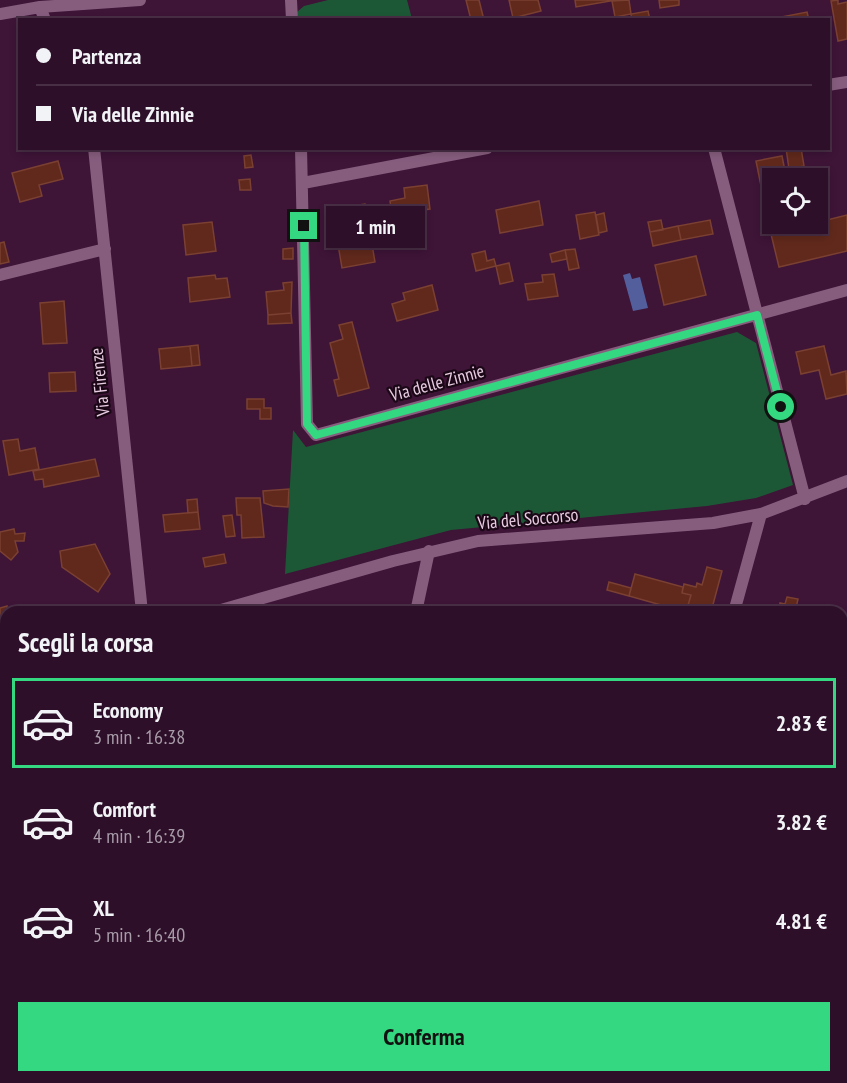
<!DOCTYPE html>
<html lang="it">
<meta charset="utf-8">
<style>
:root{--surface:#2e0f29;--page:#361831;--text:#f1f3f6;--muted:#a79ca8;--line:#492f46;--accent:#34d881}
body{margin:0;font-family:"PT Sans Narrow",sans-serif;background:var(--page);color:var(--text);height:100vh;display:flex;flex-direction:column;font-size:22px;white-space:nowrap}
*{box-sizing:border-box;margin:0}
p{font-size:20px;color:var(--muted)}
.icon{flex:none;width:33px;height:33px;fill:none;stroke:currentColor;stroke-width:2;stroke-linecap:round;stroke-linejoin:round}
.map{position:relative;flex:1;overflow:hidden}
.details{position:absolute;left:0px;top:606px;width:848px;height:477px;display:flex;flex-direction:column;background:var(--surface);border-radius:18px 18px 0 0;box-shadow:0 3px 9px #0003,0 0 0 2px var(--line)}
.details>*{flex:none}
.top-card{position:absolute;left:18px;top:18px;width:812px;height:132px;border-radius:0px;box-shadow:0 3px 9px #0003,0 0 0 2px var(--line);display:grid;align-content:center;height:132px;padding:0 18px;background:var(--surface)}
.fabs{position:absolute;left:762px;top:168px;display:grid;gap:12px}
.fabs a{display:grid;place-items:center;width:66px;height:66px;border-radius:0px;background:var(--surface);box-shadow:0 3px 9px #0003,0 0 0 2px var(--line);font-size:30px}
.end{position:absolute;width:27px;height:27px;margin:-14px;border:8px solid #34d881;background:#111;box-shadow:0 0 0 3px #111}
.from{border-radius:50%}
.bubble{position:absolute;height:42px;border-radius:0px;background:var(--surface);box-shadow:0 3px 9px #0003,0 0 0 2px var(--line);font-size:20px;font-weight:700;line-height:42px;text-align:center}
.top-card b{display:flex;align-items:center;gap:21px;height:57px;font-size:22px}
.top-card b+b{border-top:2px solid var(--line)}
.top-card i{width:15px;height:15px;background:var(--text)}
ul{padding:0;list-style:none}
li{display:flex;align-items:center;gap:18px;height:90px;margin:0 12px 9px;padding:0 6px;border:3px solid transparent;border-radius:0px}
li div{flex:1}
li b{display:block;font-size:22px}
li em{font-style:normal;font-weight:700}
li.selected{border-color:var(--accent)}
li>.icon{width:54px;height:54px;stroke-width:1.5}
h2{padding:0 18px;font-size:27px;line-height:72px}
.cta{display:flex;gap:12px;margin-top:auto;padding:12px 18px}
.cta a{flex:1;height:69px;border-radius:0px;background:var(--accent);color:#111;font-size:24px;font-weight:700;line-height:69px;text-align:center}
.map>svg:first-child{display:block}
.green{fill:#1d5836}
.water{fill:#535e9d}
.building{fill:#61291c;stroke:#7a4032;stroke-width:1.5}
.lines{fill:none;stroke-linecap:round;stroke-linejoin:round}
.minor{stroke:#875d7e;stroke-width:12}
.route{stroke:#34d881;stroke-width:8}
.labels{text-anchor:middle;stroke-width:4.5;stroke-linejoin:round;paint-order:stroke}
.street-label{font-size:18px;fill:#e9cde2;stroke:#1b0817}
</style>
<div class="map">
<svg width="847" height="1083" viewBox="0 0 847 1083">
<rect width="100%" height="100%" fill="#3e1437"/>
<path class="green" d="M328,0h79l5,19h-114l-1,-7 7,-6z
M737,332l19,11 37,142 -37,13 -49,8 -256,24 -166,44 8,-144 13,17z
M300,1077h146l-2,6h-146z"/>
<path class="water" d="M630,273l2,6 8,-2 8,31 -15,3 -10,-36z"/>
<path class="building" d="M466,0h13l5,20h-13z
M509,0h29l3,11 -28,7z
M575,0h41l-40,7z
M629,0l2,14 -16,3 -3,-16z
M659,0h20v5l-19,3z
M838,0v4l9,-2v37l-9,2 -7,-40z
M648,11l2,9h-18l-1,-6z
M807,12l2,8h-43z
M786,148h15l3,18 -15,3z
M251,155l2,12 -8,1 -1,-12z
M782,156l3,15 -9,2 2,5h-6v6l-11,2 -5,-25z
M58,161l5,18 -24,6 3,11 -22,6 -8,-29z
M250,179l1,11h-11l-1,-10z
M427,185l3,24 -7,1v4l-10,2 1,4 -10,2 1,5 -11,2 -4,-28 15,-3 -1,-10z
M539,201l4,24 -43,8 -4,-23z
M365,204l10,58 -33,6 -10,-59z
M595,212l4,23 -19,4 -4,-24z
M604,213l3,18 -8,2 -3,-18z
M847,215v36l-68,16 -8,-33z
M661,220l2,10 -13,2 -2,-10z
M710,220l3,14 -32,6 -3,-14z
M212,222l4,29 -30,4 -3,-30z
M678,226l3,14 -28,6 -3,-14z
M4,242l5,20 -9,2v-21z
M293,248v11h-10v-10z
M575,249l4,19 -10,2 -4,-20z
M565,250l2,9 -15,3 -2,-8z
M485,251l2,10 7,-2 2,7 -20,5 -4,-17z
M696,256l10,39 -42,10 -9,-40z
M509,263l4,18 -13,3 -4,-18z
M554,274l4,22 -30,4 -3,-16 18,-2 -1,-7z
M215,275l1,4 11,-1 3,19 -40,5 -2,-24z
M292,282l-1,31 -23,2 -2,-23 18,-2 -1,-7z
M432,285l6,25 -41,11 -5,-17 13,-4 -2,-7z
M64,301l3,42 -24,1 -3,-41z
M291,313l1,10 -24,1v-9z
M352,322l17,66 -31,8 -4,-16 5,-1 -9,-36 13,-4 -4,-14z
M198,345l2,20 -8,1 -2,-20z
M190,346l2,20 -31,3 -2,-20z
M824,346l7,29 15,-4 1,23 -21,5 -7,-29 -18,4 -5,-22z
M75,372l1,19 -26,1 -1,-19z
M247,399h17v9h7v11h-11v-10h-13z
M18,439l2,12 15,-3 4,21 -30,6 -6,-34z
M95,459l4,17 -55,11 -1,-8 -8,1 -2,-9z
M289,489l-1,18 -15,-1 -9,-3 -1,-12z
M236,498h24l4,39 -22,1 -1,-23h-4z
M197,499l1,13 -10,1 -1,-13z
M198,512l2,17 -35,3 -2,-17z
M232,515l3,21 -9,1 -3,-21z
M14,529l1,5 10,-1 -1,8h-9l3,11 -7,8 -11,-9v-19z
M95,544l15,30 -12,18 -36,-25 -2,-16z
M224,554l2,9 -21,4 -2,-9z
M707,567l15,4 -11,41h-25l5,-17 -9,-2 2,-9 12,3 1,-4 5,2z
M635,574l48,13 -1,6 9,2 -5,17 -57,-16z
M609,582l22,6 -2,8 -22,-6z
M787,597l11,2 -2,9 11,4h-29l2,-9 5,1z
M7,606l-1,32 -6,2v-32z
M0,793l6,1 -5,23h-1z
M842,861l5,2v17l-5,-2z
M843,951l4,1v33l-5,-1z
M6,1077h34l-2,6h-25l-8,-2z
M503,1077h62l-2,6h-41z
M746,1077h19l-2,6 -19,-2z"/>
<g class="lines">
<path class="minor" d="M291,0l1,20
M0,14l40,-7
M45,20l-5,-13 100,-7
M828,85l19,-3
M94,148l48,464
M301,148l6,276 9,11 531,-145
M714,148l91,351
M303,183l184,-35
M0,275l105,-26
M214,612l179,-51 85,-20 235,-18 48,-9 86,-33
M416,612l13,-61
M734,612l27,-98
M0,671l6,-2
M0,974l6,-22
M0,1023l6,1
M199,1077l22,6
M285,1083l2,-6
M602,1083l2,-6"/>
</g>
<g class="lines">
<path class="route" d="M304,226l3,198 9,11 441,-120 24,92"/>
</g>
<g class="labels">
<g class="street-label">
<text transform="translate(100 382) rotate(-96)" y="6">Via Firenze</text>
<text transform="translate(437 383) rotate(-15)" y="6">Via delle Zinnie</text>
<text transform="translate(528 519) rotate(-5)" y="6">Via del Soccorso</text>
</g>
</g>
</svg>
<div class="fabs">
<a><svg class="icon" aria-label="locate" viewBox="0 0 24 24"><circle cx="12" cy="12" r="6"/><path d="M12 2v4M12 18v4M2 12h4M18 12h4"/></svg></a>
</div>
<i class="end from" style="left:781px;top:407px"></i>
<i class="end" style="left:304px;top:226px"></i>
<div class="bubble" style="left:326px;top:206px;width:99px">1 min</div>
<div class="top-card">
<b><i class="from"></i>Partenza</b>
<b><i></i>Via delle Zinnie</b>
</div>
<section class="details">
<h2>Scegli la corsa</h2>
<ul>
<li class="selected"><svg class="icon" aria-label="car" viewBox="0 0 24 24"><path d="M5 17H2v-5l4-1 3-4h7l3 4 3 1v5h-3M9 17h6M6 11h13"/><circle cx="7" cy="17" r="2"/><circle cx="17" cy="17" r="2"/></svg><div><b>Economy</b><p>3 min · 16:38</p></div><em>2.83 €</em></li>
<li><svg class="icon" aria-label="car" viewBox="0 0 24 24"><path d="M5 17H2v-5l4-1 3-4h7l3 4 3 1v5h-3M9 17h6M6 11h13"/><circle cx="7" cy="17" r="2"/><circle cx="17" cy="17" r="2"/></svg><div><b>Comfort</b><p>4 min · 16:39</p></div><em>3.82 €</em></li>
<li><svg class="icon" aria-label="car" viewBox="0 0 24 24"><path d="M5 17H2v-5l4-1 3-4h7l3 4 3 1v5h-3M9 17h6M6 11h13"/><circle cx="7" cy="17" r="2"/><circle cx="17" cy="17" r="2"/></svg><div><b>XL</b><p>5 min · 16:40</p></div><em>4.81 €</em></li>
</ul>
<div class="cta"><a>Conferma</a></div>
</section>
</div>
